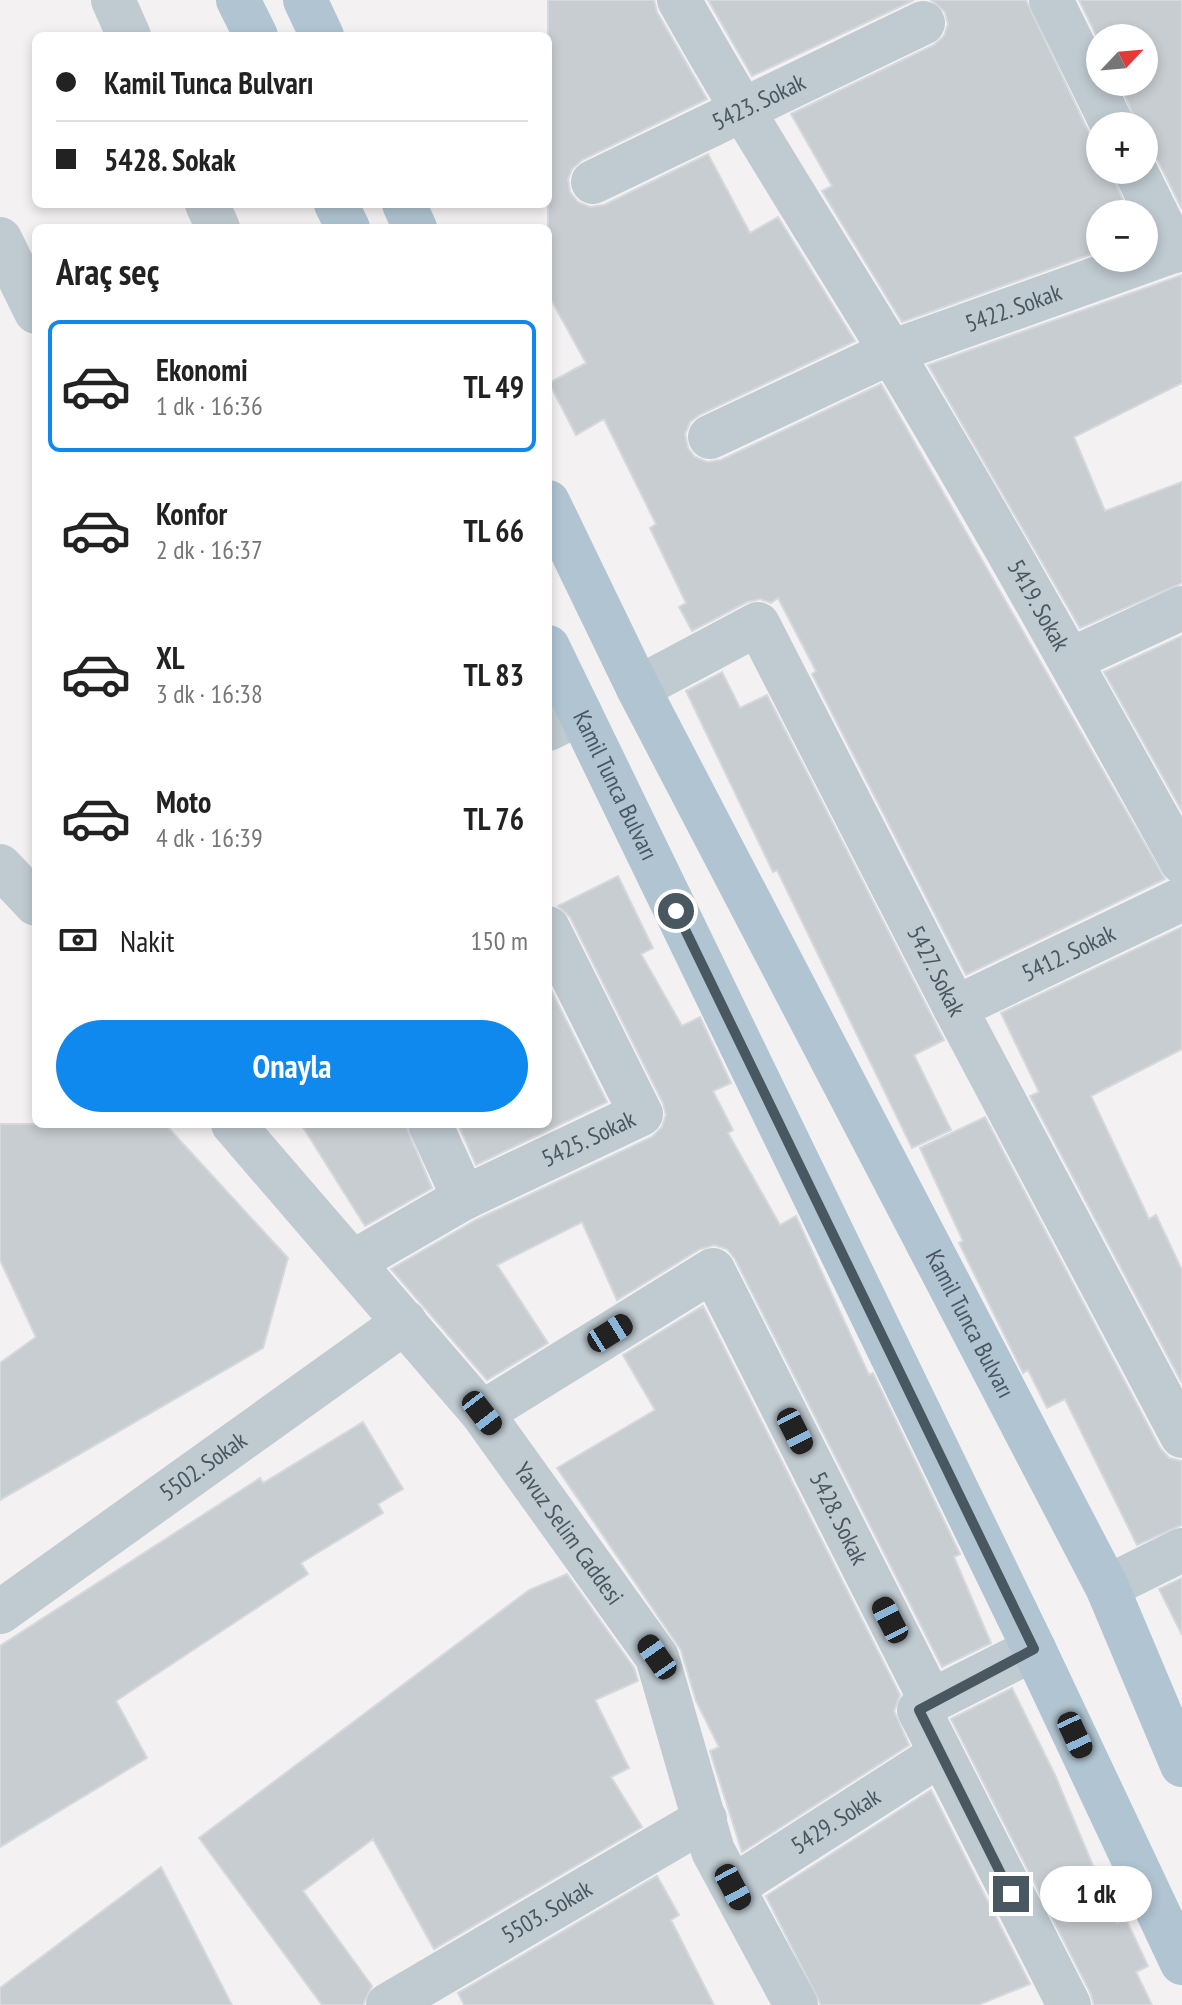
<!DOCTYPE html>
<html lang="tr">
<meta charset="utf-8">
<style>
:root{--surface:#fff;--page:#f2f2f2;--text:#222;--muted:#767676;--line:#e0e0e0;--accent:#1089ef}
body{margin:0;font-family:"PT Sans Narrow",sans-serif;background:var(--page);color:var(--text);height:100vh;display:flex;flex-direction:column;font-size:30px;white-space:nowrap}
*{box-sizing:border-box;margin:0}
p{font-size:26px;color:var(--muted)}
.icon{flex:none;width:44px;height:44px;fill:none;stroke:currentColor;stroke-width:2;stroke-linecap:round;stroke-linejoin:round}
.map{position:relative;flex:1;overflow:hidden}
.panel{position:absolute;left:32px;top:224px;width:520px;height:904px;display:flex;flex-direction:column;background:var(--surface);border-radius:12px;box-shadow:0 4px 12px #0003}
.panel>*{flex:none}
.guide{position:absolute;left:32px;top:32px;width:520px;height:176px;border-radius:12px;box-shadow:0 4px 12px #0003;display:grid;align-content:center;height:176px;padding:0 24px;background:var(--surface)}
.needle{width:52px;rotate:64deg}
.tools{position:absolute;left:1086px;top:24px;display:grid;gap:16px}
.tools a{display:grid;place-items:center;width:72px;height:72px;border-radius:50%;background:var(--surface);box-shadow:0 4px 12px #0003;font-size:40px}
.end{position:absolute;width:36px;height:36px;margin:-18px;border:10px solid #485760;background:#fff;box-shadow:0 0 0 4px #fff}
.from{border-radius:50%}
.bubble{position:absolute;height:56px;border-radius:28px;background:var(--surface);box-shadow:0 4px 12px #0003;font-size:26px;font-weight:700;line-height:56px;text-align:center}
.car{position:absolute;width:24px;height:48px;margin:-24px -12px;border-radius:10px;box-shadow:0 0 6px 2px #0007;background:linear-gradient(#222 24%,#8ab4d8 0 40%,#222 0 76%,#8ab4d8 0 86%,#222 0)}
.guide b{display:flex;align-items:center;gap:28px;height:76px;font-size:30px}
.guide b+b{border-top:2px solid var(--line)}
.guide i{width:20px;height:20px;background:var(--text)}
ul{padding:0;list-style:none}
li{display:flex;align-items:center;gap:24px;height:132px;margin:0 16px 12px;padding:0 8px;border:4px solid transparent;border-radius:12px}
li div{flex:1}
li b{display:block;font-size:30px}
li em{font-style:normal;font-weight:700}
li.current{border-color:var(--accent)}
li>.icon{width:72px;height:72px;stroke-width:1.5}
h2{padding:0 24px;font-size:36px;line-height:96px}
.pay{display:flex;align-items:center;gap:20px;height:88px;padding:0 24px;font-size:30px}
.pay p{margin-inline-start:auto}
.action{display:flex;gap:16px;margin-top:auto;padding:16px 24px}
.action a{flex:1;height:92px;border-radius:48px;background:var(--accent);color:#fff;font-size:32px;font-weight:700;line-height:92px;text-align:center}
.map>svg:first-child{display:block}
.building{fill:#c8cdd1;stroke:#d5d8dd;stroke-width:2}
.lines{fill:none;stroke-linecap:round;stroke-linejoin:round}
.minor{stroke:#bfcad1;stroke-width:44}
.major{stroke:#b0c4d1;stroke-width:44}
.route{stroke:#485760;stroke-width:10}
.labels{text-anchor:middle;stroke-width:8;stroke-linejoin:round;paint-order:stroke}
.street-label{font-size:24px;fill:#485760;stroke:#fff}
</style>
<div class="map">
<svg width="1182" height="2005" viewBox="0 0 1182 2005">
<rect width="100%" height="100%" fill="#f4f1f2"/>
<path class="building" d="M548,0h106l3,12 50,87 -125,61 -10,9 -4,10 2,13 8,10 12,5 14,-2 104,-51 42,79 28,-16 77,124 -156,74 -9,7 -5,12 3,14 7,9 12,5 14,-2 160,-76 284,495 -199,96 -154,-301 4,-3 -38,-73 -7,5 -11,-4 -13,3 -55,29 -13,-24 7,-4 -36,-75 6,-4 -52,-105 -28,16 -27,-52 37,-20 -38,-69z
M708,0h206l-162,76z
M931,0h95l65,137 9,10v23h10l19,44h-29v37l-198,71 -80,-131 10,-5 -41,-72 143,-69 10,-9 4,-12 -3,-12z
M1079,0h103v209l-25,-50 -13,-12v-21h-6l-19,-44h25v-44h-44v5z
M1182,275v108l-108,54 31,74 77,-29v101l-102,45 -152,-263z
M1182,636v175l-78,-139z
M722,672l18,36 27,-13 177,345 -30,15 37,75 -39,18 -135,-278 -4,2 -87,-181z
M618,876l35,72 -12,6 41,72 18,-9 31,66 -18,8 20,39 -5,3 52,92 16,-9 73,159 4,-2 87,181 -6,3 37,86 -49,24 -207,-408 -8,-10 -13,-4 -14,4 -83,51 -35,-78 -85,43 51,78 -61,37 -96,-111 85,-49 176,-83 10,-10 4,-12 -3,-12 -93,-186 -12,-11z
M1182,927v122l-91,47 58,123 7,-4 26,55v113l-152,-287 9,-4 -38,-79z
M548,984l59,118 -131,63 -18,-41h90z
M985,1117l175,331 9,10 13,3v64l-45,20 -72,-146 -18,9 -19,-38 -5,3 -64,-130 4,-2 -43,-93z
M0,1124h165l123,134 -25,90 -263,152v-137l36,-26 -36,-77z
M301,1124h104l27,64 -67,38z
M703,1306l197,389 -6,16 15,34 -167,107 -32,-101 9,-4 -23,-46 -15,-51 -124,-182 98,-58 -32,-55z
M363,1422l40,67 -25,15 5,9 -82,50 7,11 -192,127 31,57 -147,89v-201l260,-168 3,5z
M567,1574l67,94 4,13 -43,19 34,68 -18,9 31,50 -208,122 -61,-110 -70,52 69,95 -9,19h-41l-123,-167 330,-248z
M1182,1578v57l-23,-46z
M1012,1688l43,87 62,148 9,-4 22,47 -12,6 16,33h-58l-3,-11 -140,-275z
M931,1790l99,194 -52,21h-157l-55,-109z
M161,1867l71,138h-232v-17z
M657,1876l22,39 -8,5 43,85h-250l-6,-12z"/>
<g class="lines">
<g class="minor">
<path d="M113,0l16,36"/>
<path id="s1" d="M679,0c67,120 141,235 212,352 101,168 196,339 291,510"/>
<path d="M1051,0l62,126"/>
<path d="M1135,170l40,81"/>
<path id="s2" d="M593,182l330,-159"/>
<path d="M207,204l11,24"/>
<path d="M0,239l36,73"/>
<path id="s3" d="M710,437l181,-85 291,-104"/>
<path d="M1070,660l112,-52"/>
<path id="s4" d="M638,688l120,-64 197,384 227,428"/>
<path d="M548,729l32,-16"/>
<path d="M0,866l36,38"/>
<path id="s5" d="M955,1008l227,-109"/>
<path id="s6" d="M233,1124l249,289 175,244 56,194 83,154"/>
<path d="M430,1124l34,74"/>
<path id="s7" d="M353,1262l111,-64 177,-84 -93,-186"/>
<path id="s8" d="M482,1413l231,-143 218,431 -12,9 150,295"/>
<path d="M1107,1587l75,-37"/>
<path id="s9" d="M0,1612l405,-290"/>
<path d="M931,1701l103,-52"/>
<path id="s10" d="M733,1887l206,-132"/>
<path id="s11" d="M388,2005l317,-186"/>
</g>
<g class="major">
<path d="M238,0l18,36"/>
<path d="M305,0l17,36"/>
<path d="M336,204l12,24"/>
<path d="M404,204l11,24"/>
<path id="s12" d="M548,502l90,186 469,899 75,178"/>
<path id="s13" d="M548,647l486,1002 148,314"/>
</g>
</g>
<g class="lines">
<path class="route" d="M676,911l358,738 -115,61 92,184"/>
</g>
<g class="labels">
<g class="street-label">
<text dy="8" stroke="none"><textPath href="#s2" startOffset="184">5423. Sokak</textPath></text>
<text dy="8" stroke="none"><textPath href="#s3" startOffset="330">5422. Sokak</textPath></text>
<text dy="8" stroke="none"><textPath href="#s1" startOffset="704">5419. Sokak</textPath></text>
<text dy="8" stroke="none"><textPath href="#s13" startOffset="154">Kamil Tunca Bulvarı</textPath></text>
<text dy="8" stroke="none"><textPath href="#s5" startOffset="126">5412. Sokak</textPath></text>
<text dy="8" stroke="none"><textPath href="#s4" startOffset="526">5427. Sokak</textPath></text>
<text dy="8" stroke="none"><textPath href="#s7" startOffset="266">5425. Sokak</textPath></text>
<text dy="8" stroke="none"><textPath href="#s12" startOffset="924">Kamil Tunca Bulvarı</textPath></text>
<text dy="8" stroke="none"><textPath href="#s9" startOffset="250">5502. Sokak</textPath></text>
<text dy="8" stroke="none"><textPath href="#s8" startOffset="550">5428. Sokak</textPath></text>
<text dy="8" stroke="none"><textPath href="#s6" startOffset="530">Yavuz Selim Caddesi</textPath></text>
<text dy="8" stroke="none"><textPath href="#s10" startOffset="122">5429. Sokak</textPath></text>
<text dy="8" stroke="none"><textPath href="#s11" startOffset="184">5503. Sokak</textPath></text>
</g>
</g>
</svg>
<div class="tools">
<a><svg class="needle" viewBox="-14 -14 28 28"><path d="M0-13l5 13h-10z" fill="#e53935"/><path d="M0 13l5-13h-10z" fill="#767676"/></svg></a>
<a>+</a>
<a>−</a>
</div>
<i class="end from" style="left:676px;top:911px"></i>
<i class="end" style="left:1011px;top:1894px"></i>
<div class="bubble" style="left:1040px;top:1866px;width:112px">1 dk</div>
<i class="car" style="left:610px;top:1333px;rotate:58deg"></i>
<i class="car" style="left:482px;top:1413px;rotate:142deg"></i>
<i class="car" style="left:795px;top:1431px;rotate:153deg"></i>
<i class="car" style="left:890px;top:1620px;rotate:333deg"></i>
<i class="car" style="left:657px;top:1657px;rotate:325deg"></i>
<i class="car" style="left:1075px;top:1735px;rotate:155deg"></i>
<i class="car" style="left:733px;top:1887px;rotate:152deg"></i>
<div class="guide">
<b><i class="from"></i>Kamil Tunca Bulvarı</b>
<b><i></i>5428. Sokak</b>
</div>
<section class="panel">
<h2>Araç seç</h2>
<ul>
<li class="current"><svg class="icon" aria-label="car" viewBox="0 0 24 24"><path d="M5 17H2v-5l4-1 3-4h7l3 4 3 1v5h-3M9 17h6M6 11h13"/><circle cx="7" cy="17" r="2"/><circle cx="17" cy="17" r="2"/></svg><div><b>Ekonomi</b><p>1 dk · 16:36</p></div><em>TL 49</em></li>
<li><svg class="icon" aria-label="car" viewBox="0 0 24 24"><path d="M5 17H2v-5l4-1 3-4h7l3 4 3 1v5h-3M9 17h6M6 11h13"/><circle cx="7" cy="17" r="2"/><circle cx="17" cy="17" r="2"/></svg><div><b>Konfor</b><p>2 dk · 16:37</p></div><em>TL 66</em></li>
<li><svg class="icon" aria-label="car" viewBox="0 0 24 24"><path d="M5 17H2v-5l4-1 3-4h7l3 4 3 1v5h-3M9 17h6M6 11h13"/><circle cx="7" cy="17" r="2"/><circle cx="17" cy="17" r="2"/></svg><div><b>XL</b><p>3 dk · 16:38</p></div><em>TL 83</em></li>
<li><svg class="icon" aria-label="car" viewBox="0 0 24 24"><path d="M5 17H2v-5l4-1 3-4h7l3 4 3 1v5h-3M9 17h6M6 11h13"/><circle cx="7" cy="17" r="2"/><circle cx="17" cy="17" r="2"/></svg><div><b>Moto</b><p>4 dk · 16:39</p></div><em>TL 76</em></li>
</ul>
<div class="pay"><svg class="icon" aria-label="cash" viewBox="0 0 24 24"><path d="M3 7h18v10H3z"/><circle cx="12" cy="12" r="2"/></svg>Nakit<p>150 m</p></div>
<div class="action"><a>Onayla</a></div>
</section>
</div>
